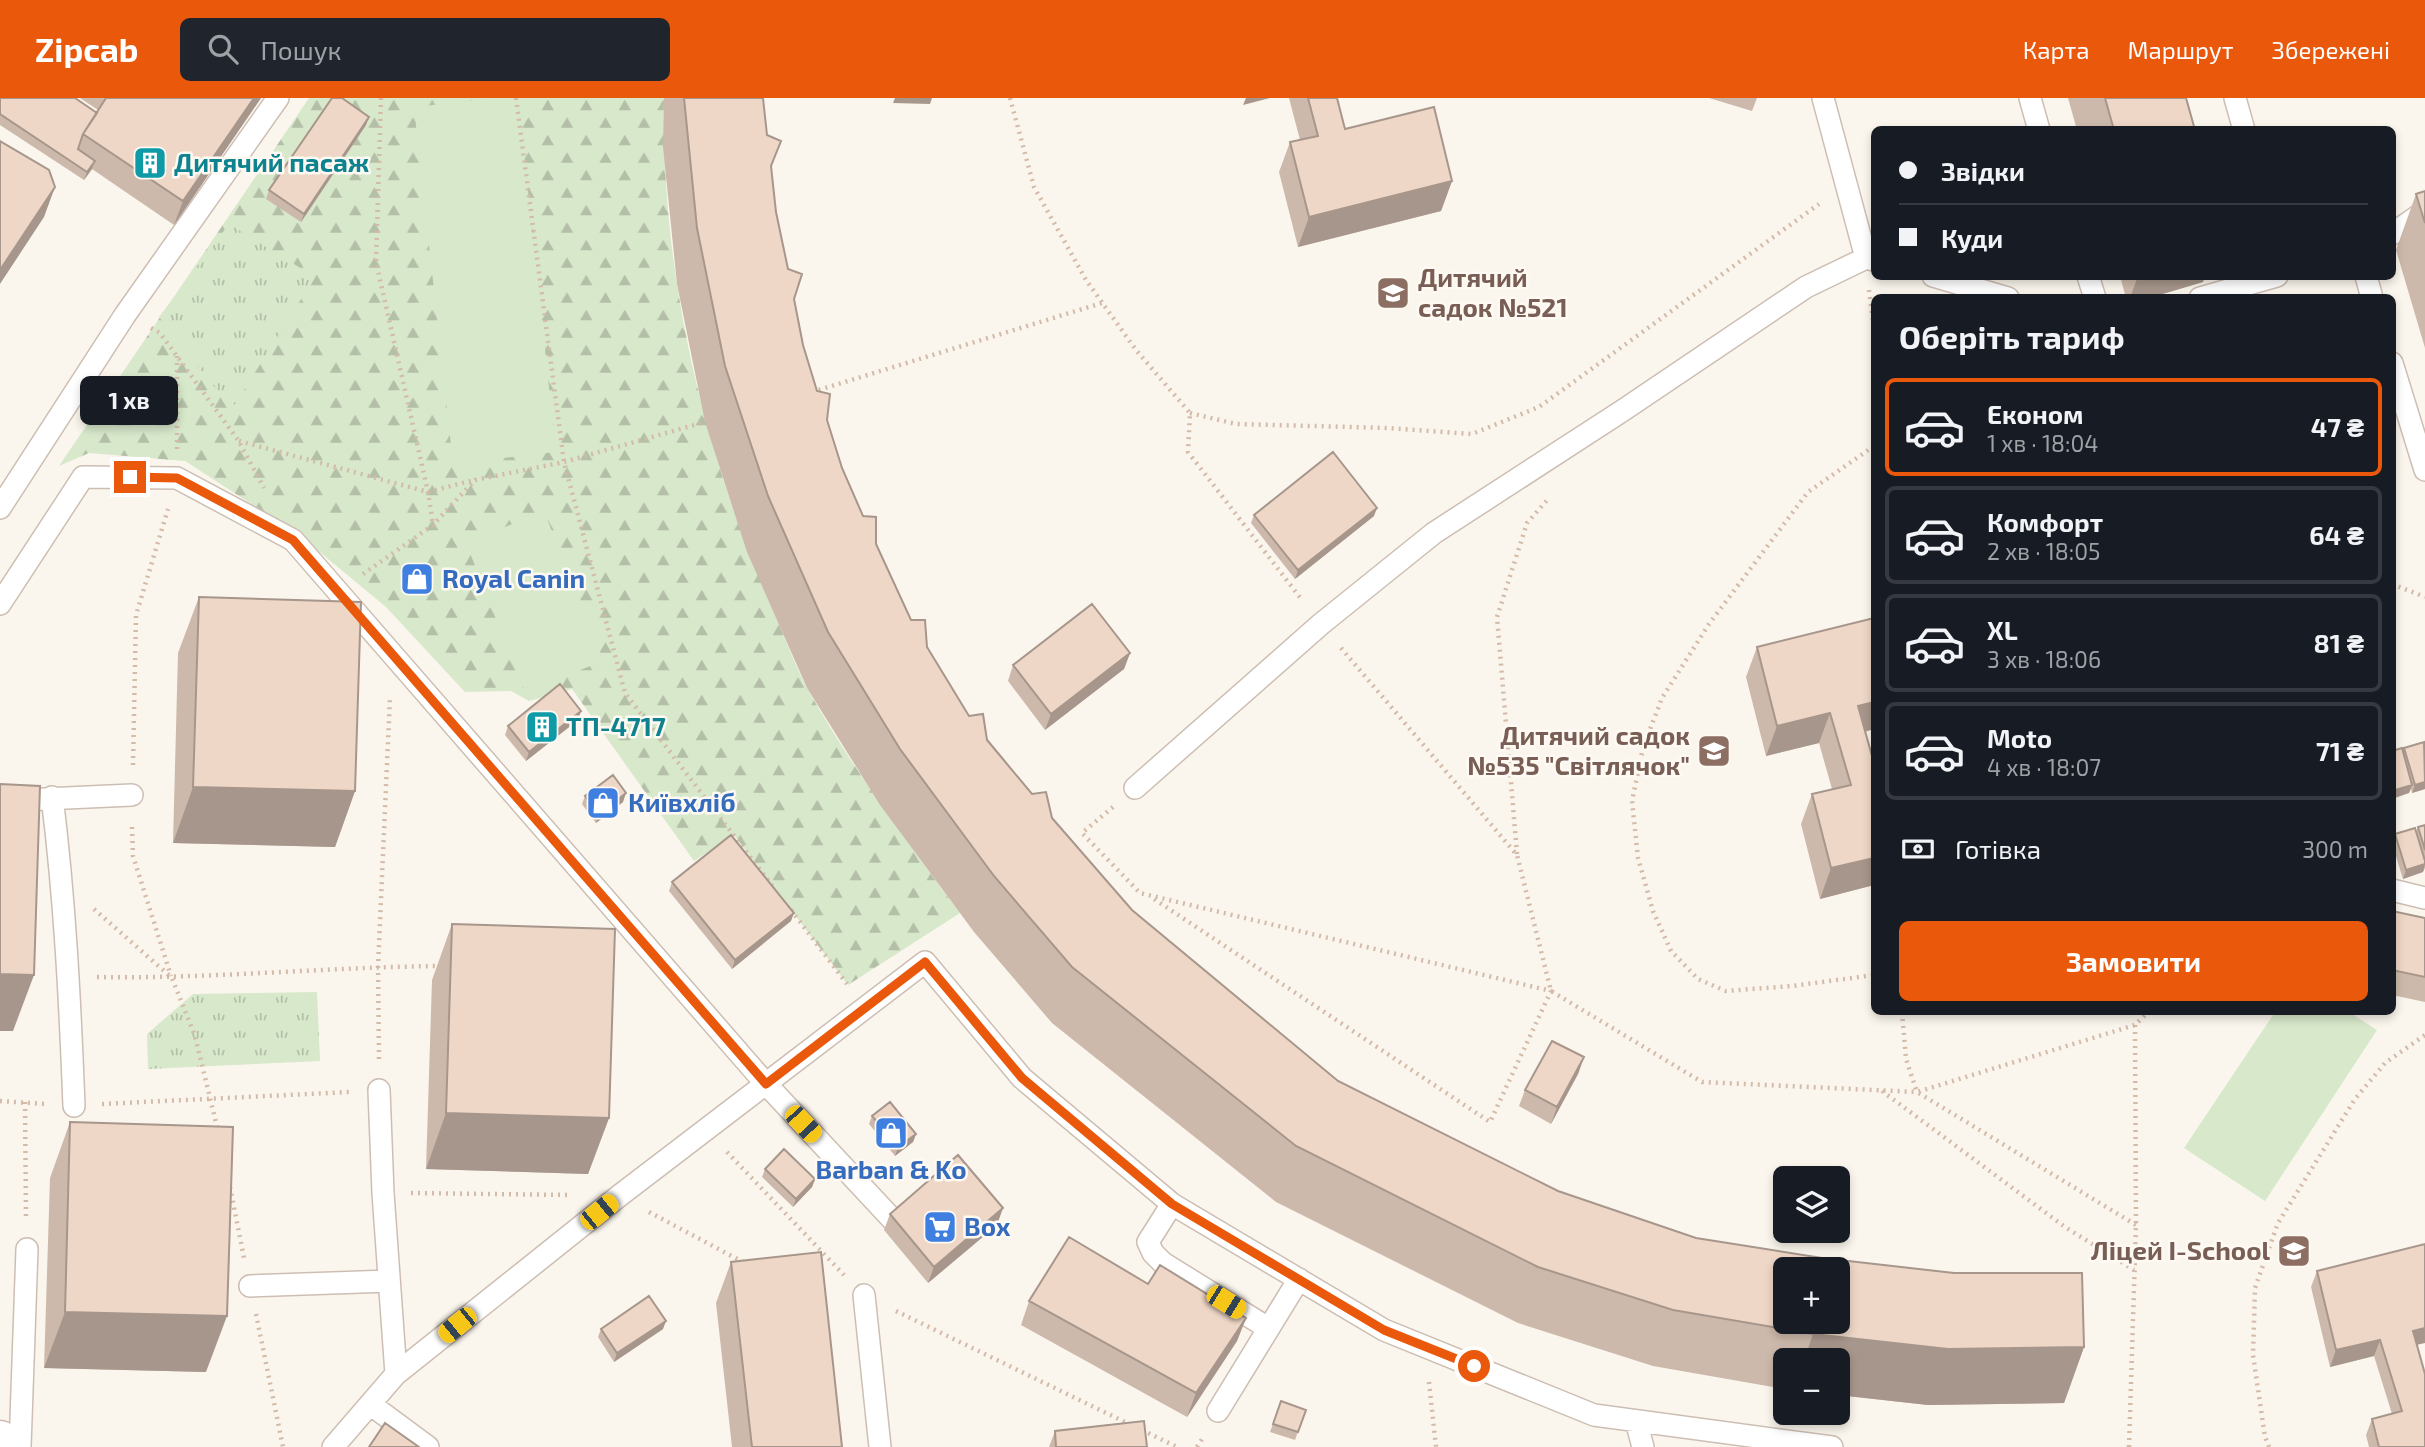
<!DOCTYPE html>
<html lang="uk">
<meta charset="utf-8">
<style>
:root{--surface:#171b24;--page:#20242c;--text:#f1f3f6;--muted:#9ea1a6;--line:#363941;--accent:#ea580c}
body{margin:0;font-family:"Exo 2",sans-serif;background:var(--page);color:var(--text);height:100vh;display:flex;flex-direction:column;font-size:26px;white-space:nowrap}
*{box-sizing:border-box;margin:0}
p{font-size:23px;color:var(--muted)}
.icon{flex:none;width:38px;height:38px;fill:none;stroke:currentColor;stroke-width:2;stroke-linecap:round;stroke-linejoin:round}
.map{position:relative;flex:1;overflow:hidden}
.drawer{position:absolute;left:1871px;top:196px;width:525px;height:721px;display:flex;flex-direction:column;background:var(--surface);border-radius:10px;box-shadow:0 4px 10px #0003}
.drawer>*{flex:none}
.hud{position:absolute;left:1871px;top:28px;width:525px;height:154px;border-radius:10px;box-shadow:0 4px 10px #0003;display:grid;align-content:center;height:154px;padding:0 28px;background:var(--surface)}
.tools{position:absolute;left:1773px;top:1068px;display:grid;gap:14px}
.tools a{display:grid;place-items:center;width:77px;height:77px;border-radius:10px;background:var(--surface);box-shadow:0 4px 10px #0003;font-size:35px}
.end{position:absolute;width:32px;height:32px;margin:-16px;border:9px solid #ea580c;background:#fff;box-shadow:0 0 0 4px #fff}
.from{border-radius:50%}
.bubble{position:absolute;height:49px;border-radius:10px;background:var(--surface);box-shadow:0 4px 10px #0003;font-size:23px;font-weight:700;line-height:49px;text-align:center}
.car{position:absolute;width:21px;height:42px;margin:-21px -10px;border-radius:9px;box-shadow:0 0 5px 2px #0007;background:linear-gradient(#f5c518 24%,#345 0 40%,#f5c518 0 76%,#345 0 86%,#f5c518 0)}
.hud b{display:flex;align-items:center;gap:24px;height:66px;font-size:26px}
.hud b+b{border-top:2px solid var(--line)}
.hud i{width:18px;height:18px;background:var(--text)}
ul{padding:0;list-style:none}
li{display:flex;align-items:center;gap:21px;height:98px;margin:0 14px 10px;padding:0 14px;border:4px solid var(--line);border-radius:10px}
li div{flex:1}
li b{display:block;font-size:26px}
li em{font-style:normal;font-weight:700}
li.selected{border-color:var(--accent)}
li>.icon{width:63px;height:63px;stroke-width:1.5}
h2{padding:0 28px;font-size:32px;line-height:84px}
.pay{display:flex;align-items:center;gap:18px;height:77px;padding:0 28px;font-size:26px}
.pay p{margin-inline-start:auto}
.button{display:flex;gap:14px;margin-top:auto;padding:14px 28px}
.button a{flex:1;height:80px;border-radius:10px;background:var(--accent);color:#fff;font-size:28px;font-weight:700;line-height:80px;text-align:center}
header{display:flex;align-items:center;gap:42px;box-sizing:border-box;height:98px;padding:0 35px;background:var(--accent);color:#fff}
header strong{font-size:33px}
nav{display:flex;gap:38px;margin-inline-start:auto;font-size:24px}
.search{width:490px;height:63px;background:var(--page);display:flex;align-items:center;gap:18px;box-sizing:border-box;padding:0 24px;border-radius:10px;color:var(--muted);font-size:26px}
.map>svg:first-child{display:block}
.forest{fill:url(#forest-firs)}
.park{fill:url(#park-tufts)}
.pitch{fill:#d7e8cb}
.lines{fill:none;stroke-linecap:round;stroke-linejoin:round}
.service-casing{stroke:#cdbeb3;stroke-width:24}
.tertiary-casing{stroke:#cdbeb3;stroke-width:41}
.path{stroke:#d3baa9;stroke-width:4.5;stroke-dasharray:2 5;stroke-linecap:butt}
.service{stroke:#fff;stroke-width:21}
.tertiary{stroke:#fff;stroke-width:38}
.wall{fill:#cdb9ab}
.shaded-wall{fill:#a7968b}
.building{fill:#eed7c7;stroke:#a7968b;stroke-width:2;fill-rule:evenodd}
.route{stroke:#ea580c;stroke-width:9}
.labels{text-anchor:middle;stroke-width:5;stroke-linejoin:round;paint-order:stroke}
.culture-label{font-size:26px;font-weight:bold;fill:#0d838f;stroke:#fefaf3;text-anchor:start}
.education-label{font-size:26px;font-weight:bold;fill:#785e54;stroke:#fefaf3;text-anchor:end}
.shop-label{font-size:26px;font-weight:bold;fill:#366cbe;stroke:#fefaf3;text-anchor:start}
</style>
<header>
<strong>Zipcab</strong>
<div class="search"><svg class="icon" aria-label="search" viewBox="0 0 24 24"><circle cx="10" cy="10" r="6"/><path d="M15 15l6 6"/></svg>Пошук</div>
<nav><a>Карта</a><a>Маршрут</a><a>Збережені</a></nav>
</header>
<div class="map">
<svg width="2425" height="1349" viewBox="0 0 2425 1349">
<defs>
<pattern id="forest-firs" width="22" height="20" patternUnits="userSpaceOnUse" patternTransform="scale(1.75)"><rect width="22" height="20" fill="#d7e8cb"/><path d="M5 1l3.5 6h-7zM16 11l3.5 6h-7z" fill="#b3bfa7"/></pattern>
<pattern id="park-tufts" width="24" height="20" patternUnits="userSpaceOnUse" patternTransform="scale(1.75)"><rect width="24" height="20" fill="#d7e8cb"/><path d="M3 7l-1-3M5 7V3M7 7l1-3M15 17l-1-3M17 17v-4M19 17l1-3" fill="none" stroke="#b3bfa7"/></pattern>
</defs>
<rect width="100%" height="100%" fill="#fbf6ed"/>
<path class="forest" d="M309,0h355c-3,176 39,354 110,514 11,26 21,53 34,78 45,79 98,151 152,223l-112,72 -114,-150 -40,26 -122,-172 -43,12 -18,-10 -46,1 -79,-85 -87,-72 -114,-74 -96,-8 -30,13z"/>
<path class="park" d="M229,126l86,53 -83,132 -73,-92z
M317,894l3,69 -172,8 -1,-35 46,-40z"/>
<path class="pitch" d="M497,0h21l38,354 -103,12 -39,-357z
M544,413l59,150 -78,31 -59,-149z
M2275,914h74l28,18 -112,171 -81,-53z"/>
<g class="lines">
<defs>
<path id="service" d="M1823,0l43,160
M2030,0l9,32
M2235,0l9,32
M2392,136l33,-23
M1933,178l75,22
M2088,178l7,22
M2366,178l6,22
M2200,200l77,-22
M2392,265l33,107
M0,410l125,-193 153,-217
M0,506l83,-127 94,1 116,62 473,544 126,135
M1135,690l186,-164 113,-91 188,-122 184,-124 60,-29 8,2
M52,699c13,103 18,205 22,309
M0,703l132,-6
M2392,792l33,8
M379,992l4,103 13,181
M1172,1106l-24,38 5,11 10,10 105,65
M250,1188l139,-5
M864,1197l16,152
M370,1306l58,43
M1218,1313l81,-132
M1636,1323l7,26
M20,1349l7,-198
M333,1349l63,-73 223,-178 306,-234 97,116 150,126 212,126 210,85 238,32"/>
<path id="tertiary" d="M0,1342l9,7"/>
</defs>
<use href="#service" class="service-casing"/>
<use href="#tertiary" class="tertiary-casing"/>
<path class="path" d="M381,0l-5,164 52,230 5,33
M516,0l48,364 61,231 148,194
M1010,0l24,89 52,93 50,70 54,63 -2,39 114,148
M1869,192l5,38
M151,230l9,5 78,107 26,48
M177,258v93
M812,294l290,-89
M1190,315l46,11 152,4 84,6 67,-27 280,-203
M239,343l189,51 46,-12
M1874,348l-66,46 -99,132 -47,74 -19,50 -11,53 6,57 15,53 18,40 27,28 28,12 66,-5 82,-11
M363,476l70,-49 42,-45 89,-18 141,-40
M2392,486l33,13
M1341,550l176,207 34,136 151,91 215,10 218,-67 13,-13
M133,667l3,-150 32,-106
M1113,709l-31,26 58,60 411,98 -61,131 -339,-225
M132,729l1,29 38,120
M1517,756l-20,-237 30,-94 22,-25
M94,811l78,69 23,58 23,95
M791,812l56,74
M97,879c115,2 230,-10 345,-11
M1902,914l4,47 11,33 219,133
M379,961l-1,-92 12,-270
M1882,993l183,136 69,43
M0,1003l45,3
M25,1004l1,117
M102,1006l247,-12
M727,1054l117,123
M230,1089l14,71
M411,1095l160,2
M649,1114l94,50
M896,1213l235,114
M256,1216l27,133
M1429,1284l7,65
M1142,1332l35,17
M1197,1349l7,-11
M2129,1349l7,-222 -1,-200
M2269,1349l-4,-10 -12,-82 2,-67 23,-65 77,-124 30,-36 40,-28"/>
<use href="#service" class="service"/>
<use href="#tertiary" class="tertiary"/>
</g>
<path class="wall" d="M0,0l97,15 1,-3 -18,-12h181l-87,127 -82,-56 -8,11 -84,-55z
M664,0h99l4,37 14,6 -10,26 5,45 27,133 39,123 34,76 35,76 58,96 83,102 80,92 206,171 220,110 138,47 388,109 -20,56 -136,2 -90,-10v-35h-53v29l-132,-23 -135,-43 -242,-121 -224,-179 -78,-91 -94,-127 -73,-117 -60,-136 -42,-130 -28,-138 -14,-137z
M1289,0h48l8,31 107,52 -11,30 -143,36 -19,-75 11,-30 10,-2z
M1709,0h48l-5,13z
M2068,0h118l9,32h-118z
M366,27l-65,97 -35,-23 3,-9z
M2425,93v157l-29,-98 20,-56z
M2120,178h85l-2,6 -54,16h-23z
M1874,392v21l-3,-12z
M1254,417l120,1 -79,63 -44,-56z
M199,499l156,194 -20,56 -162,-4 5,-190z
M1757,549l117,82 -9,3 9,31v122l-54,14 -19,-75 11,-30 20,-5 -13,-46 -53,13 -20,-79z
M1130,555l-6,16 -79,61 -37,-49 5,-16z
M581,613l-3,9 -52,41 -21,-26 3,-9z
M2404,650l21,41 -13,4 -1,-4 -2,4 -6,-41z
M585,698l38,6 -27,21 -14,-19z
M2425,727v43l-2,4 -20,7 -11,-36 3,-9 21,-3 2,-4z
M672,784l119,39 -59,48 -63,-78z
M2392,813l33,7v84l-33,-7z
M452,826l157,194 -21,56 -162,-5 6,-189z
M1584,959l-6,17 -27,50 -32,-18 6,-16z
M872,1018l44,18 -3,8 -18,14 -26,-32z
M70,1024l136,250 -162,-4 6,-190z
M765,1071l50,10 -3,8 -19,20 -31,-30z
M890,1116l107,11 -69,58 -44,-53z
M731,1164l111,185h-110l-16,-144z
M2317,1173l100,74 8,102h-56l-3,-12 6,-16 20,-5 -18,-58 -44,11 -19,-80z
M1148,1186l98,34 -9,23 -50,76 -166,-92 8,-24z
M601,1231h62l-49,33 -16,-25z
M1281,1303l25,9 -11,30 -25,-8z
M1055,1333l92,16h-98z"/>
<path class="shaded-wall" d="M254,0h7l-87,127 9,-24z
M895,0h37l-2,6 -37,-1z
M1246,0h24l-27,7z
M369,19l-3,8 -65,97 3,-8z
M95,63l-3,8 -8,11 3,-8z
M1452,83l-11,30 -143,36 11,-30z
M55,89l-11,30 -44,67v-14z
M2138,178h67l-2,6 -54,16h-19z
M1377,410l-3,8 -79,63 3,-9z
M1130,555l-6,16 -79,61 6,-16z
M1874,604v27l-27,7 11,-30z
M581,613l-3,9 -52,41 3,-9z
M1830,615l-11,30 -53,13 11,-30z
M2425,684v7l-13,4 3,-8z
M2412,687l-3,8 -17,6v-8z
M193,689l162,4 -20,56 -162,-4z
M626,695l-3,9 -27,21 3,-9z
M1874,760v27l-54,14 11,-31z
M2425,766l-2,8 -20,7 3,-9z
M794,815l-3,8 -59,48 3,-9z
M0,876l34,1 -21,56h-13z
M1584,959l-6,17 -27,50 6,-17z
M446,1015l163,5 -21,56 -162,-5z
M916,1036l-3,8 -18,14 3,-9z
M815,1081l-3,8 -19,20 3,-8z
M1003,1110l-6,17 -69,58 6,-16z
M65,1214l162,4 -21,56 -162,-4z
M1246,1220l-9,23 -50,76 9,-24z
M666,1223l-3,8 -49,33 3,-9z
M2425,1230v15l-18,4 6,-16z
M1813,1236l271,13 -20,56 -136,2 -90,-10v-35h-34z
M2380,1242l-6,16 -44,11 6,-17z"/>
<path class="building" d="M0,0h75l22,15 -14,21 -5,15 17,12 -8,11 -87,-58z
M106,0h148l-71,103 -100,-67z
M332,0h10l27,19 -65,97 -35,-24z
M684,0h79l4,37 14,6 -10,25 5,46 12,57 14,5 -8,25 9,46 14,46 13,3 -3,26 15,48 21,48 13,1v27l35,76h14l2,27 42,69 14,-2 4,26 45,54 14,-2 6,26 80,92 206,171 220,110 138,47 126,20 132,15h128l2,74 -136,2 -135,-15 -140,-24 -135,-43 -242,-121 -224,-179 -78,-91 -94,-127 -72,-117 -60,-136 -43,-130 -28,-138zM1785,1171h53v52h-53z
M1308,0h29l8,31 89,-22 18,74 -143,36 -19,-75 28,-6z
M2105,0h81l9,32h-81z
M0,43l49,29 6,17 -55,83z
M2425,93v32l-9,-29z
M1333,354l44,56 -79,62 -44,-55z
M199,499l162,5 -6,189 -162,-4z
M1092,506l38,49 -79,61 -38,-49z
M1874,520v84l-16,4 16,57v95l-43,10 -19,-74 39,-9 -21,-72 -53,13 -20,-79z
M560,586l21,27 -52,41 -21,-26z
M2424,644l1,40 -10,3 -11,-37z
M2402,650l10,37 -20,6v-40z
M613,677l13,18 -27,21 -14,-18z
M0,686l40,2 -6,189 -34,-1z
M2425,727v25l-7,-23z
M2415,730l10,33v3l-19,6 -11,-36z
M731,737l63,78 -59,47 -63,-78z
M2392,813l33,7v59l-33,-7z
M452,826l163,5 -6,189 -163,-5z
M1552,943l32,16 -27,50 -32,-17z
M890,1004l26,32 -18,13 -26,-31z
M70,1024l163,5 -6,189 -162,-4z
M784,1051l31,30 -19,20 -31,-30z
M958,1057l45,53 -69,59 -44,-53z
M1069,1139l79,47 12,-19 86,53 -50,75 -167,-92z
M2425,1146v84l-12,3 12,43v73h-46l-7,-28 30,-8 -22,-71 -44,10 -19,-79z
M821,1154l21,195h-90l-21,-185z
M649,1198l17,25 -49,32 -16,-24z
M1281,1303l25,9 -8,22 -25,-8z
M1144,1323l3,26h-91l-1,-16z
M385,1325l34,24h-50z"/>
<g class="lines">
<path class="route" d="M130,379l47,1 116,62 473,544 159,-122 97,116 150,126 212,126 90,36"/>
</g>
<defs>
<symbol id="building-square" viewBox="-11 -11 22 22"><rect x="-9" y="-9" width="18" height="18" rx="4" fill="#0f9aa8" stroke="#fefaf3"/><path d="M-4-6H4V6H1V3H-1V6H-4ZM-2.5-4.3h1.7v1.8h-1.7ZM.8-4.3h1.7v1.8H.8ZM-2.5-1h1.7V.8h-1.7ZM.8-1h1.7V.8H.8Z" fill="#fff"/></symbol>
<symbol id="school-square" viewBox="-11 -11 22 22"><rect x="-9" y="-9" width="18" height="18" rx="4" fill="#8d6e63" stroke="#fefaf3"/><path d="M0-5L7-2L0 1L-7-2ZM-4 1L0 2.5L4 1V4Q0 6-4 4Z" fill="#fff"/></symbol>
<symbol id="shop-square" viewBox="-11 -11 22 22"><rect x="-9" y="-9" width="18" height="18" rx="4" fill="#3f7fe0" stroke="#fefaf3"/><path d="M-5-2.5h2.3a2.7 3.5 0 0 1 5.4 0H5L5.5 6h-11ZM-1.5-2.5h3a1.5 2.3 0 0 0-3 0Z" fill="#fff"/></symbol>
<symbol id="supermarket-square" viewBox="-11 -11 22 22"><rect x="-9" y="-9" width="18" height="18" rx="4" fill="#3f7fe0" stroke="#fefaf3"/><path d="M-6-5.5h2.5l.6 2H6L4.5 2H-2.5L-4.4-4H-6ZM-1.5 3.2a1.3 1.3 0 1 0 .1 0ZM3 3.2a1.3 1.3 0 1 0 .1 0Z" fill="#fff"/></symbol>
</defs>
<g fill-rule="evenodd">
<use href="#building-square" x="131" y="46" width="38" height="38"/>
<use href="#school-square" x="1374" y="176" width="38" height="38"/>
<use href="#shop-square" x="398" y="462" width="38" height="38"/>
<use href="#building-square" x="523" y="610" width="38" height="38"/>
<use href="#school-square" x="1695" y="634" width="38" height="38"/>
<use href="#shop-square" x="584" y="686" width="38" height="38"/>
<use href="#shop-square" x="872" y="1016" width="38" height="38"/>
<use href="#supermarket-square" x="921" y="1110" width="38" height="38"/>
<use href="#school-square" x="2275" y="1134" width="38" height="38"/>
</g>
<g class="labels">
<g class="culture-label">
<text x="174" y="74">Дитячий пасаж</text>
<text x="566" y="638">ТП-4717</text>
</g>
<g class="education-label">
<text x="1418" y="189" text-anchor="start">Дитячий<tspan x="1418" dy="30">садок №521</tspan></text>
<text x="1690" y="647">Дитячий садок<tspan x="1690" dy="30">№535 "Світлячок"</tspan></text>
<text x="2270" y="1162">Ліцей I-School</text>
</g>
<g class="shop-label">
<text x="442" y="490">Royal Canin</text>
<text x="628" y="714">Київхліб</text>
<text x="891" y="1081" text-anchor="middle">Barban &amp; Ko</text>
<text x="964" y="1138">Box</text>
</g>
</g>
</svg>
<div class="tools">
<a><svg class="icon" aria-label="layers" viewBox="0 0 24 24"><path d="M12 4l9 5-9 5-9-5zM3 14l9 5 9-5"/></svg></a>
<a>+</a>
<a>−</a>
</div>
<i class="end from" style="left:1474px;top:1268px"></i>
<i class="end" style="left:130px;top:379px"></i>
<div class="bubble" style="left:80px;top:278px;width:98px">1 хв</div>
<i class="car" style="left:803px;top:1026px;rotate:137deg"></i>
<i class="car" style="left:599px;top:1114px;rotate:51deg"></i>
<i class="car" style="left:1226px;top:1204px;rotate:122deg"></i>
<i class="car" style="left:457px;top:1227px;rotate:231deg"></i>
<div class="hud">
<b><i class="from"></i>Звідки</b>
<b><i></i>Куди</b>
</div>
<section class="drawer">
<h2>Оберіть тариф</h2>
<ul>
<li class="selected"><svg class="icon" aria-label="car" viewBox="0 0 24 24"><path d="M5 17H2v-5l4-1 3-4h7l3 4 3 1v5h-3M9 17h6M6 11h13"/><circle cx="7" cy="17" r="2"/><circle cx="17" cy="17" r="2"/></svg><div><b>Економ</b><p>1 хв · 18:04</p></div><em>47 ₴</em></li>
<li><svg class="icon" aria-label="car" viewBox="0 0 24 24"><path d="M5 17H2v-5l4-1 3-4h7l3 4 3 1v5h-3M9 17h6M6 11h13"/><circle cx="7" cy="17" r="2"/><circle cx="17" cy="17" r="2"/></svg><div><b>Комфорт</b><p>2 хв · 18:05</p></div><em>64 ₴</em></li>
<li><svg class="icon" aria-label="car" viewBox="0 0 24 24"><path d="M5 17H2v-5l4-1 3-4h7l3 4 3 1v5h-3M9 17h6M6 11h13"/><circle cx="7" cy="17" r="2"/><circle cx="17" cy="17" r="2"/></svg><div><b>XL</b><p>3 хв · 18:06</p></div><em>81 ₴</em></li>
<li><svg class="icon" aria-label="car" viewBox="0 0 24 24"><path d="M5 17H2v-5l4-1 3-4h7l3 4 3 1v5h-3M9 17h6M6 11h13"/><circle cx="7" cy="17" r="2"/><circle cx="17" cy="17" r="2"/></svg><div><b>Moto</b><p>4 хв · 18:07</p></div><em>71 ₴</em></li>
</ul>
<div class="pay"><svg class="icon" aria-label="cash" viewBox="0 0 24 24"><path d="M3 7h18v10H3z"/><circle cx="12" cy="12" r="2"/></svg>Готівка<p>300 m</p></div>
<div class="button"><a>Замовити</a></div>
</section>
</div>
